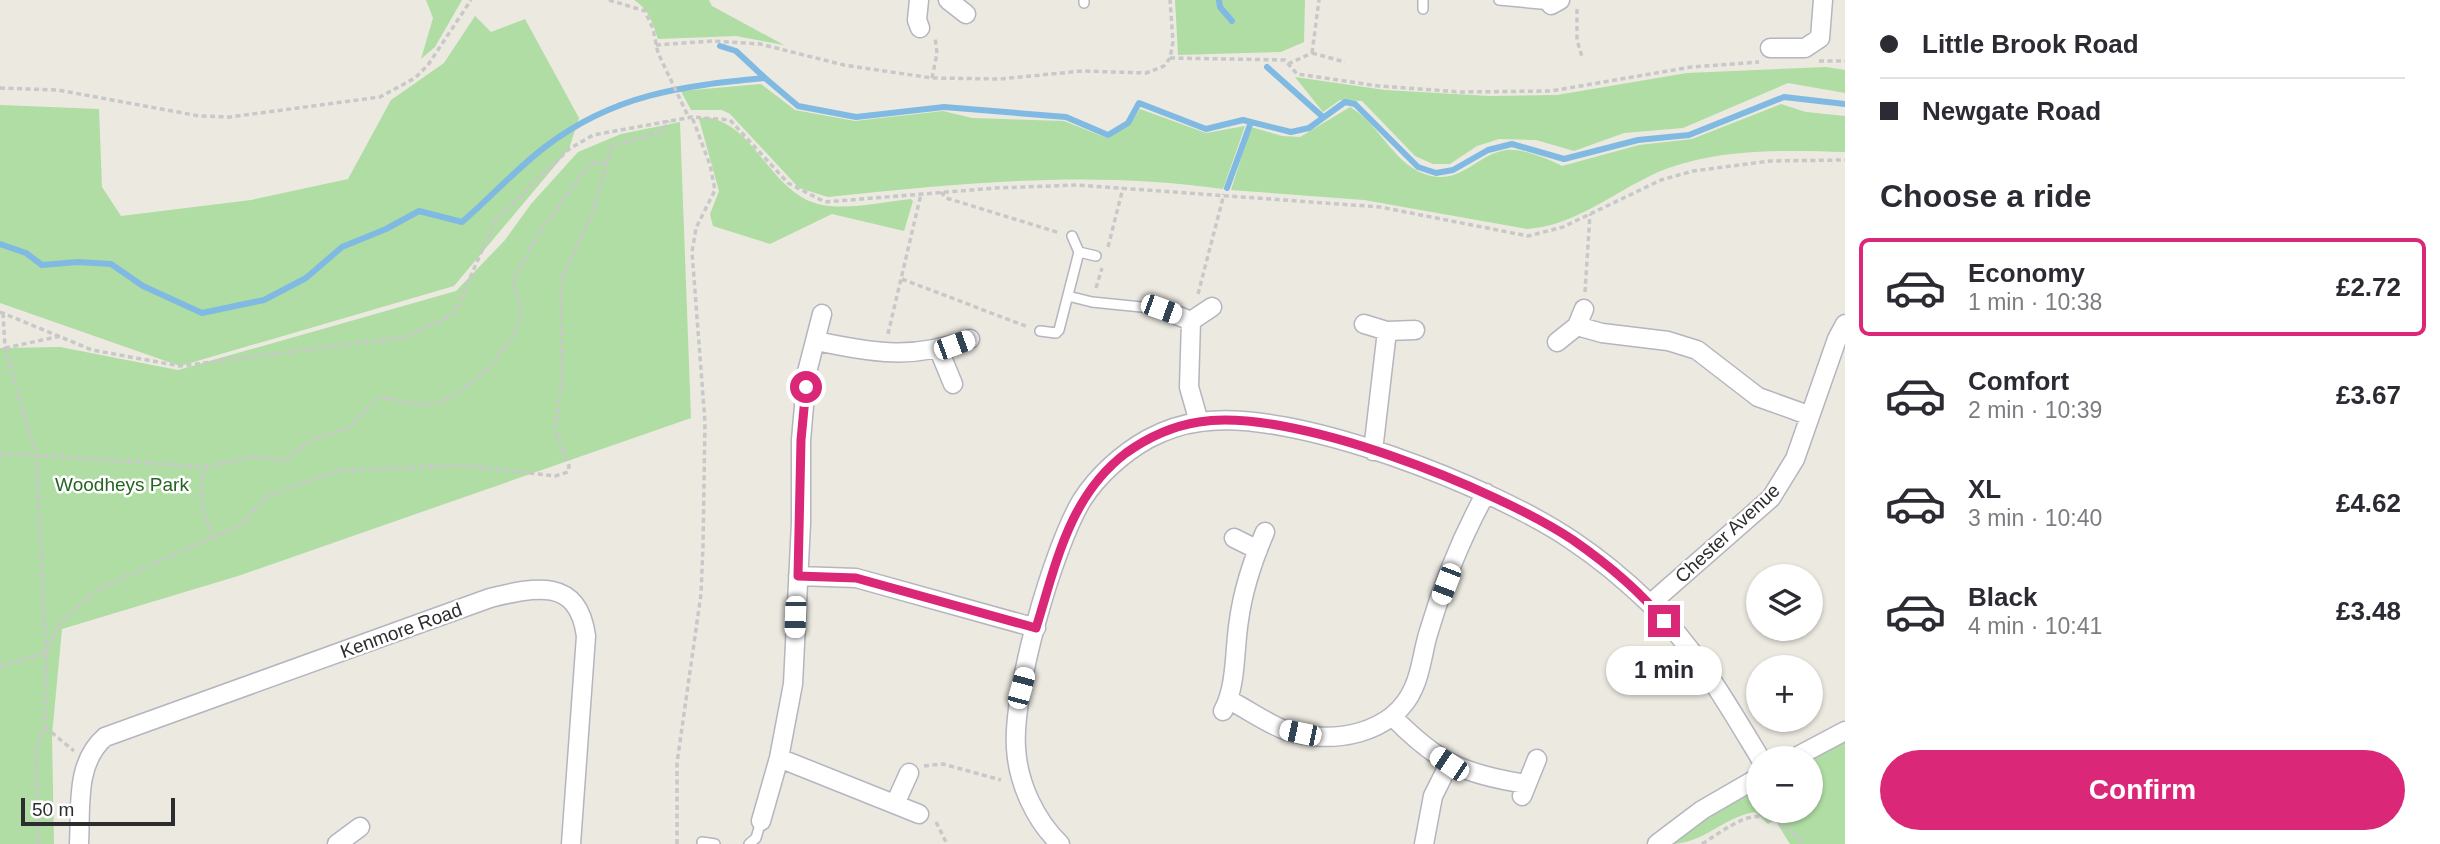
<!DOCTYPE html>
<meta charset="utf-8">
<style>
:root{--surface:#fff;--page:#f7f7f7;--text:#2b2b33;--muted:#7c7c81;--line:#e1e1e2;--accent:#db2777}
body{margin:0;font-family:Helvetica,sans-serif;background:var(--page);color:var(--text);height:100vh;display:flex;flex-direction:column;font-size:26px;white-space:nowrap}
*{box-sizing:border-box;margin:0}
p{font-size:23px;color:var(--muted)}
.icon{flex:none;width:38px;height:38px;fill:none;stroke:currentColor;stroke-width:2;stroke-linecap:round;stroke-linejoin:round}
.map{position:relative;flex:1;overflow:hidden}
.details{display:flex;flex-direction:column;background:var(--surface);width:595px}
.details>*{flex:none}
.banner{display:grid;align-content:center;height:154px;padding:0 35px;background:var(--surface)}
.tools{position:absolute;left:1746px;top:564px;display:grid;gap:14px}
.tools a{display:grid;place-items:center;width:77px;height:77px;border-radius:50%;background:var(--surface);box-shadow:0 2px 5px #0004;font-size:35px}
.scale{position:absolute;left:21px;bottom:18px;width:154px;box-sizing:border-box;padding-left:7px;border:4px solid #2d2d2d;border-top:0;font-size:19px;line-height:24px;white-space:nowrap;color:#2d2d2d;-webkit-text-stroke:5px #fff;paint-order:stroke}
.end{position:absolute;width:32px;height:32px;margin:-16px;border:9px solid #db2777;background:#fff;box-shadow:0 0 0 4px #fff}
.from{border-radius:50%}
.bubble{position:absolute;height:49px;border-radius:24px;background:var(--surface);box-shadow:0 2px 5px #0004;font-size:23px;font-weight:700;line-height:49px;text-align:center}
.car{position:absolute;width:21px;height:42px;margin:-21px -10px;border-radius:9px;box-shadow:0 0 5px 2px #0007;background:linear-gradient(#fff 24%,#345 0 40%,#fff 0 76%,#345 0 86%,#fff 0)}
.banner b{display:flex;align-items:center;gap:24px;height:66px;font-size:26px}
.banner b+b{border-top:2px solid var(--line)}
.banner i{width:18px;height:18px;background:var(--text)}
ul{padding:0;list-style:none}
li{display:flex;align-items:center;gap:21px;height:98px;margin:0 14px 10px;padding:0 21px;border:4px solid transparent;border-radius:10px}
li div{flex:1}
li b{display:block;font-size:26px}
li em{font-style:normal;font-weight:700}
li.current{border-color:var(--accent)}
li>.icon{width:63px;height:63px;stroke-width:1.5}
h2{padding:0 35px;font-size:32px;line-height:84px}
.button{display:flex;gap:14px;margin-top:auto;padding:14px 35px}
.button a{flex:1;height:80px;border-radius:42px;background:var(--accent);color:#fff;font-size:28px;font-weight:700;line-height:80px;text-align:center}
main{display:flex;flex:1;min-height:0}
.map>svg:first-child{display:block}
.green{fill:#afdda3}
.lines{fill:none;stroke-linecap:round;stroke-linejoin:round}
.stream{stroke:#80bae3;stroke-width:6}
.service-casing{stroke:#b4b5bf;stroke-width:12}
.minor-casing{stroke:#b4b5bf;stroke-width:21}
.path{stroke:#c8c8c8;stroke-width:3.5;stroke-dasharray:5 3.5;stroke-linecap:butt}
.service{stroke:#fff;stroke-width:9}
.minor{stroke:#fff;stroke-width:18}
.route{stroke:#db2777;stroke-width:9}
.labels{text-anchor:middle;stroke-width:5;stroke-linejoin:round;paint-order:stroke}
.park-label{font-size:19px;fill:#276323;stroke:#fff}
.street-label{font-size:19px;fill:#2d2d2d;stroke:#fff}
</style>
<main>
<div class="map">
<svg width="1845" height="844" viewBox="0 0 1845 844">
<rect width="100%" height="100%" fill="#ece9e1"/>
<path class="green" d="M426,0h36l-27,47 -14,12 12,-41z
M634,0h75l3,6 72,39 -48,-9 -78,3c-5,-15 -9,-30 -24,-39z
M1175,0h130l-1,42 -23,10 -103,3z
M475,16l16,16 34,-13 54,99 -10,31 -115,137 -274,80 -180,-63v-198l99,4 3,78 19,29 130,-16 97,-21 43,-79 53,-37z
M1826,67l19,3v23l-57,-10 -105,45 -59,5 -50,18 -38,-11 -37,-1 -22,7 -27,18h-17l-18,-8 -53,-55 -22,-1 -17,12 -28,-35 90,13 104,6 68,-1 130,-22z
M761,84l34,26 60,11 88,-10 29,7 92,3 43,17 23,-14 10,-15 66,24 39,-7 -22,63c-134,-19 -261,-6 -395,8l-29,-9 -69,-74 -8,-4h-31l-10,-19z
M1781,104l25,8 39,4v36c-62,-2 -133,-4 -191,22 -41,19 -80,52 -127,55l-163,-29 -133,-10 20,-63 31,9 18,1 50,-30c30,17 45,61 81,69 31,7 47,-22 75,-26 16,-2 42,9 56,16l77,-21 53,-6z
M705,117c50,6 64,74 113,87 28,7 64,-2 93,-5l2,2 -9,30 -72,-17 -62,30 -57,-18 -3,-12 9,-23 -20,-72z
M680,122l11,296 -453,158 -176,53 -10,106 2,109h-54v-496l60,-1 118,23 278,-79 49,-51 26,-36 47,-52 43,-18z
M1845,740v104h-55l-15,-24 -7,4 -13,-12c-34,6 -51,32 -85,32l89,-60v26h52v-52z"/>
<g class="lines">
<path class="stream" d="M1219,0l1,7 12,14
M720,46l16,5 29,27
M1267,67l56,50
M1227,188l24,-66
M0,244l26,9 16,12 35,-3 34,2 32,22 59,27 62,-13 42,-22 36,-31 44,-18 33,-18 43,11c28,-24 54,-53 83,-75 69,-53 137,-61 220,-69l33,28 58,11 88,-10 122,10 42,18 20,-12 11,-20 67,26 37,-9 48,12 18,-4 36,-26 10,2 63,63 18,6 17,-3 35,-20 24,-6 52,15 74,-19 51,-5 95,-38 61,7"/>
<defs>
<path id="service" d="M1084,0v3
M1423,0v9
M1499,0l52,5
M1072,236l7,16 17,4
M1068,296l24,6 69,7
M1040,331l16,2 3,-3 20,-78
M702,842l13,2
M749,844l7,-6 5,-17"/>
<path id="minor" d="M919,0l-2,20 3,8
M948,0l18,14
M1551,5l9,-5
M1770,48h35l15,-10 3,-38
M1161,309l30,12 21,-14
M1191,321l-2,66 10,35
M1364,324l23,7 28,-1
M1577,326l25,7 66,8 29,9 61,47 50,18
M816,341c59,12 96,19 154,-2
M1557,342l20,-16 7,-17
M939,350l14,34
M1373,451l14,-120
M1234,538l24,12
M798,576l58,2 180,50
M1650,604l121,-106 24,-39 42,-120 8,-15
M1229,700c18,9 37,23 56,30 45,16 109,5 129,-43 8,-18 9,-38 15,-56 14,-47 33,-95 57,-138
M1223,711c14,-26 11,-61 16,-91 4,-30 14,-60 26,-88
M1393,717c45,46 70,57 133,67
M779,758l140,56
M1794,758l51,-27
M1522,796l15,-37
M895,804l14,-31
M761,821l18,-63 14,-74 8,-161v-83l6,-68 15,-58
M79,844c2,-37 -4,-81 26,-107l385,-139c45,-11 88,-21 96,38l-15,208
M337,844l23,-17
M1060,844c-25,-24 -42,-61 -44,-96 -4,-57 37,-200 66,-248 16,-25 41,-47 66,-61 15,-8 35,-15 52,-17 92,-15 296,66 373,119 27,18 52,39 75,61 46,44 79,101 112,156
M1424,844l9,-48 16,-32
M1657,844l45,-34 57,-33"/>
</defs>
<use href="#service" class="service-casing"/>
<use href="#minor" class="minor-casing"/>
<path class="path" d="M609,0l36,11 8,18 5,24 31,65
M1577,9v31l5,17
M656,45l57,-4 47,3 84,21 88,13 68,1 82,-8 64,2 18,-7 6,-8 3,-16 -3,-42
M1312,53l7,-53
M1312,53l33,9
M1170,58l115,2 12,14 82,12 82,6 90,-1 140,-24 68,-5
M1819,61h26
M1288,64l24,-11
M932,78l5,-25 -2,-16
M0,88l58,2 141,26 31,1 150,-20 35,-19 13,-13 43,-65
M941,192l5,6 114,35
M1108,247l15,-59
M902,279l126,48
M1096,288l6,-20
M1585,292l5,-78
M1198,294l26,-100
M0,312l92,38 88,16 226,-29 48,-23 41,-93 74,-72 24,-14 99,-18 38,3 58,63 37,19 171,-14 81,-3 303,22 148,29 35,-9 98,-47 32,-9 77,-10 75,-1
M3,313l2,35 31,107 169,12 50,-11 28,5 33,-23 32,-10 32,-31c15,2 33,8 48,7 31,-1 81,-52 90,-80 5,-16 1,-27 -6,-41l24,-45 54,-75h18
M888,334l33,-140
M5,348l56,-12
M0,455h36l10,198 -1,73 -9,25 2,93
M205,467c-7,28 -3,46 9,72
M0,666l46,-13 14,-31 40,-34 141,-63 26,-29 69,-25 125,-6 94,11 13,-4 1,-6 -14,-35 7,-51 -1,-100 32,-69 19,-65 51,-15 6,-10
M45,727l29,24
M924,766l19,-2 58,16
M936,822l11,22
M677,844v-81l24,-169 2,-48 2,-124 -13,-170 4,-24 19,-38 -5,-25 -18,-48
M1702,844c46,-30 60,-43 103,0"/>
<use href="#service" class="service"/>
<use href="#minor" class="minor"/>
</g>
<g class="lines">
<path class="route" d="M806,387l-5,53 -3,136 58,2 180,50c20,-64 33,-132 90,-175 21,-15 47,-27 73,-31 91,-16 297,67 374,118 33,23 66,50 91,81"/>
</g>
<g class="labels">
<g class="park-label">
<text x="122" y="491">Woodheys Park</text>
</g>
<g class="street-label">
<text transform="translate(1727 533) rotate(-43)" y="7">Chester Avenue</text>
<text transform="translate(401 630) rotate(-20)" y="7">Kenmore Road</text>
</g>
</g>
</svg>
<div class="tools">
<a><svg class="icon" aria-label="layers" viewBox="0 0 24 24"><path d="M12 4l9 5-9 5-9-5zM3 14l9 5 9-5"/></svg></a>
<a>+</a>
<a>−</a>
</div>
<div class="scale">50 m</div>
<i class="end from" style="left:806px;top:387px"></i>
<i class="end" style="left:1664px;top:621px"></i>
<div class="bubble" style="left:1606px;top:646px;width:116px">1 min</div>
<i class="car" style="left:1161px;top:309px;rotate:110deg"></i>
<i class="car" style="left:954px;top:345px;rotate:70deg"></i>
<i class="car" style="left:1446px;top:584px;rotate:201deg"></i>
<i class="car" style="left:795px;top:617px;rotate:182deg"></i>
<i class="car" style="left:1021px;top:688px;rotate:15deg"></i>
<i class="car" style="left:1300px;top:733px;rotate:282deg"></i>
<i class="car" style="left:1449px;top:764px;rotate:304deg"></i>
</div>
<section class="details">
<div class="banner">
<b><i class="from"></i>Little Brook Road</b>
<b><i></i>Newgate Road</b>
</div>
<h2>Choose a ride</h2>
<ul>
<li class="current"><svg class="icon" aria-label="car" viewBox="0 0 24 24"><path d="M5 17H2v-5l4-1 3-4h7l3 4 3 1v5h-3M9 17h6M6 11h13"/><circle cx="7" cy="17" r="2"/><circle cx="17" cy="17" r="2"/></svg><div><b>Economy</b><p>1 min · 10:38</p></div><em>£2.72</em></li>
<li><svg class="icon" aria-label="car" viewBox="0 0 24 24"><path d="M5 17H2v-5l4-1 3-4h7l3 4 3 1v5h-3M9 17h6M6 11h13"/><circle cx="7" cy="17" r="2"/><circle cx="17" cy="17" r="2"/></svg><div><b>Comfort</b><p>2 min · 10:39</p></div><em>£3.67</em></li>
<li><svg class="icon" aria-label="car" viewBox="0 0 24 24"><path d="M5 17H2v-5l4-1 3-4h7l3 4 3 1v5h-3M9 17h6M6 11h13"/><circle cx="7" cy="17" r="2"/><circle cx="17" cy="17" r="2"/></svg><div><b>XL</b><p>3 min · 10:40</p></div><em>£4.62</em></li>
<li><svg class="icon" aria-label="car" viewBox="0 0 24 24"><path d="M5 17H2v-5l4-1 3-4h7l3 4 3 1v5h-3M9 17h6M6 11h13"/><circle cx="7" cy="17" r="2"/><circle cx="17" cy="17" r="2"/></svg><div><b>Black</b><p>4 min · 10:41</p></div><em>£3.48</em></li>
</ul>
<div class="button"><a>Confirm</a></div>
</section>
</main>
